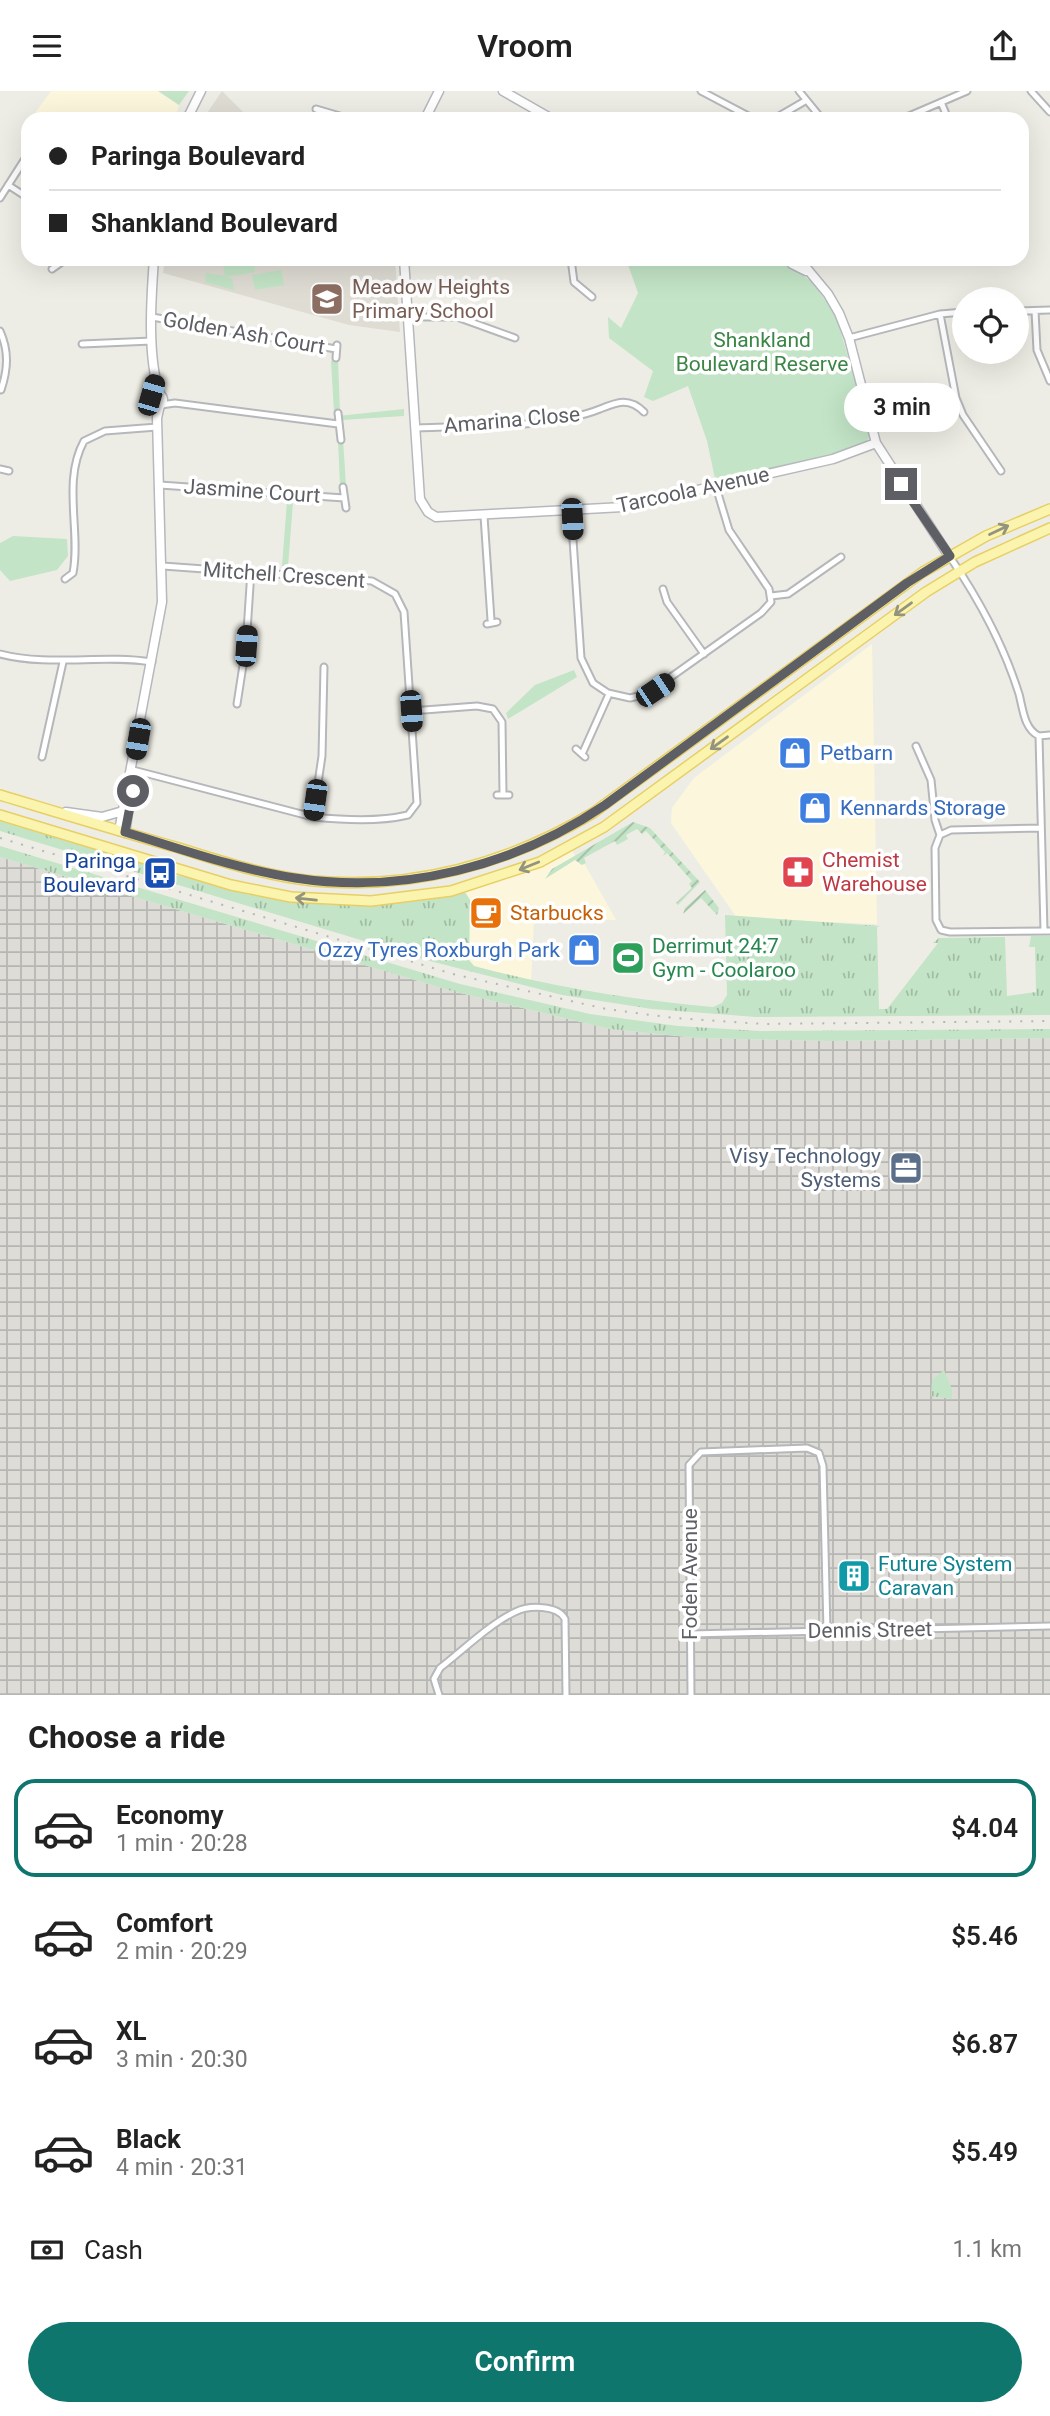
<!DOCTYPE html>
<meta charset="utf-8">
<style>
:root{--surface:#fff;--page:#f2f2f2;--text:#222;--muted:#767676;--line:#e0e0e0;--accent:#0f766e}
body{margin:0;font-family:Roboto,sans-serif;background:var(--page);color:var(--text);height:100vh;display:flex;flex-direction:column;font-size:26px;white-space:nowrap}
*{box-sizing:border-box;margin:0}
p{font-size:23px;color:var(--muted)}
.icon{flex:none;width:38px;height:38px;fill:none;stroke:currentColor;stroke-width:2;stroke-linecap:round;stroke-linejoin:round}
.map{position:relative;height:1604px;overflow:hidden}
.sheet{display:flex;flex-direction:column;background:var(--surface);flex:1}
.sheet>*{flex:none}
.banner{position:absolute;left:21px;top:21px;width:1008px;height:154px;border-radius:21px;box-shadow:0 7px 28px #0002;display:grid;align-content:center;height:154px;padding:0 28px;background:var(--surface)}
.buttons{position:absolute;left:952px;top:196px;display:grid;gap:14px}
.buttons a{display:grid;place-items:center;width:77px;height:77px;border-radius:50%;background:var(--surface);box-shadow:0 7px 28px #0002;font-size:35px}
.end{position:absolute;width:32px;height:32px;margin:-16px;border:9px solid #5d5f64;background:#fff;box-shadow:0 0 0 4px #fff}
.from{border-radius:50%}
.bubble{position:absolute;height:49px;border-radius:24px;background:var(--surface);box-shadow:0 7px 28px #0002;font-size:23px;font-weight:600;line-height:49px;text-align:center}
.car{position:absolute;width:21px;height:42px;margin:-21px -10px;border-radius:9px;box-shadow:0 0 5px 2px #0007;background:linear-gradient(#222 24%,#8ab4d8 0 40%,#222 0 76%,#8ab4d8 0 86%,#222 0)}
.banner b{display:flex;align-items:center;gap:24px;height:66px;font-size:26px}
.banner b+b{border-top:2px solid var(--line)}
.banner i{width:18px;height:18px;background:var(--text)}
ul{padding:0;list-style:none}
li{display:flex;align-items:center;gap:21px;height:98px;margin:0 14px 10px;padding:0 14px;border:4px solid transparent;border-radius:21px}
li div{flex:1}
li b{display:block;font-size:26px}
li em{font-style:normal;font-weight:600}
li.selected{border-color:var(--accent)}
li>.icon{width:63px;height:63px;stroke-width:1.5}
h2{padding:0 28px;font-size:32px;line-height:84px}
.pay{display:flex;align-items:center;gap:18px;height:77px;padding:0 28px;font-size:26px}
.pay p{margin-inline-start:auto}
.cta{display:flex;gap:14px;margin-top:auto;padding:14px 28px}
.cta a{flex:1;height:80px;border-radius:42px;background:var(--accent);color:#fff;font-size:28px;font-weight:600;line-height:80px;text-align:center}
header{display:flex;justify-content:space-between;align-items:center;height:91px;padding:0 28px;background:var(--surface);font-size:32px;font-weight:600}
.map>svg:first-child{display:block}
.commercial{fill:#fcf7dc}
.industrial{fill:url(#industrial-grid)}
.education{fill:#dedcd3}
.grass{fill:url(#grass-tufts)}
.park{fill:#c3e4c6}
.garden{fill:url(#garden-furrows)}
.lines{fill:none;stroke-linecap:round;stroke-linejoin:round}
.street-casing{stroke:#b5b7bb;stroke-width:9}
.secondary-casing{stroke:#b6b8be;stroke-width:11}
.primary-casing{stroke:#e8cf64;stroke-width:12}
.street{stroke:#fff;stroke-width:5}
.secondary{stroke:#fff;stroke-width:8}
.primary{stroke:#faf4ae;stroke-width:9}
.rail{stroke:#b5b6b6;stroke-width:2;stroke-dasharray:2 9;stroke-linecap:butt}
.oneway{stroke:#94937e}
.route{stroke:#5d5f64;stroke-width:9}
.labels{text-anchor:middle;stroke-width:7;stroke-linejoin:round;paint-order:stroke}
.education-label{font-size:21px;fill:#785e54;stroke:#fff;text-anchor:start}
.street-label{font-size:21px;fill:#5d5f64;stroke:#fff}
.park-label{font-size:21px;fill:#3b8545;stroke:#fff}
.shop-label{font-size:21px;fill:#366cbe;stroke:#fff;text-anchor:start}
.health-label{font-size:21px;fill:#be3a42;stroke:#fff;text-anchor:start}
.transit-label{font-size:21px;fill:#164399;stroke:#fff;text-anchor:end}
.food-label{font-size:21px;fill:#c56008;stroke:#fff;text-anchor:start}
.leisure-label{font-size:21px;fill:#27864d;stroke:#fff;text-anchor:start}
.service-label{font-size:21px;fill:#4e5e75;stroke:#fff;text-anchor:end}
.culture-label{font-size:21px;fill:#0d838f;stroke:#fff;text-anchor:start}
</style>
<header><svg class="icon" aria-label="menu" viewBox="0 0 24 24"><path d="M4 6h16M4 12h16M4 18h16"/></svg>Vroom<svg class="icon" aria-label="share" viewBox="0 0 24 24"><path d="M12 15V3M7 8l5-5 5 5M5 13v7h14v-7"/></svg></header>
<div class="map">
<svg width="1050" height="1604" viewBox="0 0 1050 1604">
<defs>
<pattern id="industrial-grid" width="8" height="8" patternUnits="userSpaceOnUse" patternTransform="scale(1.75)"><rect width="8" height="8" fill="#dddcd7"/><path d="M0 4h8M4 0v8" fill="none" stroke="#b6b6b2"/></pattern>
<pattern id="grass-tufts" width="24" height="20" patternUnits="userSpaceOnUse" patternTransform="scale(1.75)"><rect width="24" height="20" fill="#c3e4c6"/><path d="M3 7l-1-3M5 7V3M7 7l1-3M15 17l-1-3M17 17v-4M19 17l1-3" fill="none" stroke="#a2bca4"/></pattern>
<pattern id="garden-furrows" width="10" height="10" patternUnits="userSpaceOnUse" patternTransform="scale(1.75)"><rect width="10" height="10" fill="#c3e4c6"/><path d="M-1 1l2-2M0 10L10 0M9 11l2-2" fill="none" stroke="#a2bca4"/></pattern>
</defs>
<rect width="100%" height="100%" fill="#eeede5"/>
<path class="commercial" d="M51,0h107l21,14 -4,14h-144z
M872,553l5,280 -140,-6 -66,-95 1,-15 22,-30z
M570,756l10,18 4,-2 32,57 -82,-3 -3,64 -57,-15 -5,-6 1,-60 -9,-12z"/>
<path class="industrial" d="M0,766l452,134 158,38 87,9 133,3 220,-3v657h-1050z"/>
<path class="education" d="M222,0l28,28h-47z
M165,168h230l5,73 -51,-7 -186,-52z"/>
<path class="grass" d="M0,730l145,43c20,15 26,8 48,15 91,28 178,35 272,13l5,8 -1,60 5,6c79,21 158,34 239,41l9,-4 5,-8 -2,-80 155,11 -3,1 2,82h8l51,-66h-5l6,-5 66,-1 2,59 29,-4 -1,-45h-6l2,-11h19v79l-294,2 -104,-8 -90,-14 -132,-34 -430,-130z
M0,755l460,138 130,30 88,12 82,5 290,-2v9l-220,3 -133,-3 -87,-9 -158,-38 -452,-134z
M944,1279l8,19v10l-21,-3 1,-16z"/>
<path class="park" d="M158,0h31l-10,14z
M253,168l2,13 -30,5 7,1 2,12 -29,-8 1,-9 19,3 -3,-16z
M626,168h153l33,23 24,33 34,120 -4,9 -34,12 -116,27 -9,-42 -19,-55 -35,15 -9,-4 9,-26 -44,-33 -1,-21 13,11 17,-35z
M281,179l3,15 -29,5 -3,-15z
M338,267l2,55h-6l-3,-52z
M404,318v7l-62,4 -4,-4z
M338,349h5l3,45 -6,1z
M287,410l6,1 -5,65 -6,-1z
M13,445l54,3 1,17 -11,14 -47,11 -10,-11v-27z
M574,579l3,7 -69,42 -2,-6 29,-28z"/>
<path class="garden" d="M633,731l17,6 50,54 -22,23 -2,-2 16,-15 -3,-4 3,-3 -25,-28 -4,3 2,-4 -19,-21 -4,3 -5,-5 -11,6 2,4 -11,6 -2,-4 -31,17 2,5 -4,2 -7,-5 -30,19 7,-10z
M705,799l14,18 -2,7 -16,-17 -18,16 2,-6z"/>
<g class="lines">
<defs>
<path id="street" d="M701,0l53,28
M799,0l23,28
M1031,0l19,21
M941,11l7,17
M316,18l34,10
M774,28l31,-18
M902,28l65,-28
M8,94l20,13
M0,107l28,-44
M571,168l3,23 18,15
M52,178l14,-10
M1017,220l33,-1
M1035,220l2,39 13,31
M940,223l16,84 7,17 38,56
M152,226l184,32
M408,226h49l58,21
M0,240c9,20 8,38 1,59
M849,247l91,-24 24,-2
M82,253l70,-3
M336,267l1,-13
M161,314l14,-2 163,21
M338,322l3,27
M415,337c55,-3 135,1 185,-19 17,-7 29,-12 44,3
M0,378l9,2
M160,394l184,13
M343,396l3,21
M571,419l10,148 12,25 15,10 22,5 17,-4 114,-81 10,-11 -2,-13 -40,-59 -13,-43
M484,425l7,104
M950,466c28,41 54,89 69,137 4,15 5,35 20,42l11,-1
M65,488l8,-6c8,-42 -11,-92 11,-132l21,-10 52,-4
M663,498l4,13 37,52
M771,505l17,-2 53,-37
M487,533l10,-2
M0,563c51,13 101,0 152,8
M237,613l9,-58 5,-75
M411,620l66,-5 16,3 9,13 1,72
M1039,645l5,195
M916,655l15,34 4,40 5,15
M576,658l9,8
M583,661l26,-58
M42,666l21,-95
M133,679l180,47c31,3 65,5 95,-2l9,-12 -13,-191 -9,-18 -23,-13 -209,-15
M497,704h12
M313,726l9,-61 2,-89
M1041,737l-90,2 -11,5 -5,13 1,72 5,10 9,2 100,-1
M690,1543l360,-8
M439,1604l-5,-16 6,-11c22,-17 51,-45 75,-56 14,-7 43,-7 50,7l1,76
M691,1604l-2,-230 12,-13 106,-4 12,5 4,13 4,165"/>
<path id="secondary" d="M503,0l49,28
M187,28l14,-28
M425,28l14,-28
M154,168c-3,40 -7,99 6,136
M404,168l16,240 8,13 8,5 187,-10 210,-48 43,-16
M799,168l29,35 11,19 10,25 27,105 73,113
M792,173l14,7
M149 309a7 7 0 1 1 14 0a7 7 0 1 1-14 0Z
M66,721l36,5 21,-6
M119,740l43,-229 -5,-184 3,-13
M125,742l8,-53"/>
<path id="primary" d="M0,704c60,18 119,36 179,53 44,14 88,28 134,33 99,9 195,-17 280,-68l330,-241 63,-36 64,-27
M0,724l231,70 60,12 80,4 80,-10 89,-29 64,-35 322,-235 49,-30 75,-34"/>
</defs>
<use href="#street" class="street-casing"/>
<use href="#secondary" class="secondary-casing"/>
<use href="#primary" class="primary-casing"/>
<use href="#street" class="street"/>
<use href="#secondary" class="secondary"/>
<use href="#primary" class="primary"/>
<path class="rail" d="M0,747l453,136 153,35 68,9 90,6 286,-3"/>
</g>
<defs><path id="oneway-shaft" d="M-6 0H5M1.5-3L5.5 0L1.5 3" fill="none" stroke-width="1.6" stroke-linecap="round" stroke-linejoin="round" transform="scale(1.75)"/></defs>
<g class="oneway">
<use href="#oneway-shaft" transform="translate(999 439) rotate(-25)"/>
<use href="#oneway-shaft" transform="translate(903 518) rotate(144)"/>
<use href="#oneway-shaft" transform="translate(719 652) rotate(144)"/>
<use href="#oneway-shaft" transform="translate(529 775) rotate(158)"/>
<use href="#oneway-shaft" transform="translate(306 808) rotate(-174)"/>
</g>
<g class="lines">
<path class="route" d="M133,700l-8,41c56,17 112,37 170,46 108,17 220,-12 310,-73l302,-222 43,-27 -49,-72"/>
</g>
<defs>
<symbol id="school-square" viewBox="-11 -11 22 22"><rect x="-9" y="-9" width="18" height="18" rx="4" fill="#8d6e63" stroke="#fff"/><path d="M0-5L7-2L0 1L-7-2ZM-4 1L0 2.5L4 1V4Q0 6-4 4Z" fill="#fff"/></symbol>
<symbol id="shop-square" viewBox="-11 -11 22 22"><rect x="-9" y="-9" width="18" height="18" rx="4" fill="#3f7fe0" stroke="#fff"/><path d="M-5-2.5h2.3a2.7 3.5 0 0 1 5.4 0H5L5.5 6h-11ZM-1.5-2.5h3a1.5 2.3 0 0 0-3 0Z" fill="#fff"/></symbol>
<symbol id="pharmacy-square" viewBox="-11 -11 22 22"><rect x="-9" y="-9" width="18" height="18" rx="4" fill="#e0444e" stroke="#fff"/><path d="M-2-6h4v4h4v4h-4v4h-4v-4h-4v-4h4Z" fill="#fff"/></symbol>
<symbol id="bus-square" viewBox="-11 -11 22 22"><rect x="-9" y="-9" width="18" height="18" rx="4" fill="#1a4fb4" stroke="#fff"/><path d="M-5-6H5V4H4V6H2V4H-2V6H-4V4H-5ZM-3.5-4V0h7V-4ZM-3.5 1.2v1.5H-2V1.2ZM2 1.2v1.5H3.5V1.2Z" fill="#fff"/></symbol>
<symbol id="cafe-square" viewBox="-11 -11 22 22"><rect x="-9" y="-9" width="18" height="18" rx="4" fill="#e8710a" stroke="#fff"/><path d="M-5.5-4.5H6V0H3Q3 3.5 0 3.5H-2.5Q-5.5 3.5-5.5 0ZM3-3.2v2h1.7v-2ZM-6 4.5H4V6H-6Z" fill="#fff"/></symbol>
<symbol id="stadium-square" viewBox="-11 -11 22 22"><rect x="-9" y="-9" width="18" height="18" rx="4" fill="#2e9e5b" stroke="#fff"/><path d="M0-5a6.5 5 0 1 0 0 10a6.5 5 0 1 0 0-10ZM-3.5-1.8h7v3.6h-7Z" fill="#fff"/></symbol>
<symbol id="office-square" viewBox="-11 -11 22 22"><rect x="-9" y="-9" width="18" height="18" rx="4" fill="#5c6f8a" stroke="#fff"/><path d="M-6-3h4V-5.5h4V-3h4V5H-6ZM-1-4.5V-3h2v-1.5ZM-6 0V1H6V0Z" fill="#fff"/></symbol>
<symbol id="building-square" viewBox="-11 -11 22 22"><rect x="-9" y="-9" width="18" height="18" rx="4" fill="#0f9aa8" stroke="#fff"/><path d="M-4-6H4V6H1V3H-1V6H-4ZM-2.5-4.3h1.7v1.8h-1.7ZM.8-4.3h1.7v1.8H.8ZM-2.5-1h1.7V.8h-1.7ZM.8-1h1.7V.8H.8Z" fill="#fff"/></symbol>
</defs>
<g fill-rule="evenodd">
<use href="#school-square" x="308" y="189" width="38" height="38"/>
<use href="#shop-square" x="776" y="643" width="38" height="38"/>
<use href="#shop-square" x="796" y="698" width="38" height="38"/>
<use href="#pharmacy-square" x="779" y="762" width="38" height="38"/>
<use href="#bus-square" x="141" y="763" width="38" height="38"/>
<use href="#cafe-square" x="467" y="803" width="38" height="38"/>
<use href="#shop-square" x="565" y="840" width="38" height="38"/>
<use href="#stadium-square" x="609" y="848" width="38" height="38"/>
<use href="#office-square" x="887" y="1058" width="38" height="38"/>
<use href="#building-square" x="835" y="1466" width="38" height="38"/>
</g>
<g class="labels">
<g class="education-label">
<text x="352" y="203">Meadow Heights<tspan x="352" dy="24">Primary School</tspan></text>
</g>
<g class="street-label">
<text transform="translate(244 242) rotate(10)" y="7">Golden Ash Court</text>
<text transform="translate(512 329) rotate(-5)" y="7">Amarina Close</text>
<text transform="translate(693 399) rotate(-12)" y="7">Tarcoola Avenue</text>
<text transform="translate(252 400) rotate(4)" y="7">Jasmine Court</text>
<text transform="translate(284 484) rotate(4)" y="7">Mitchell Crescent</text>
<text transform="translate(690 1483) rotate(-90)" y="7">Foden Avenue</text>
<text transform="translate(870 1539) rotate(-1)" y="7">Dennis Street</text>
</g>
<g class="park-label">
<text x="762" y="256">Shankland<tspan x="762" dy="24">Boulevard Reserve</tspan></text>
</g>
<g class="shop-label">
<text x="820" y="669">Petbarn</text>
<text x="840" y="724">Kennards Storage</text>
<text x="560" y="866" text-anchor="end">Ozzy Tyres Roxburgh Park</text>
</g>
<g class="health-label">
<text x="822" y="776">Chemist<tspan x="822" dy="24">Warehouse</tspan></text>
</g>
<g class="transit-label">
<text x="136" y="777">Paringa<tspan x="136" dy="24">Boulevard</tspan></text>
</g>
<g class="food-label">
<text x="510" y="829">Starbucks</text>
</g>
<g class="leisure-label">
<text x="652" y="862">Derrimut 24:7<tspan x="652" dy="24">Gym - Coolaroo</tspan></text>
</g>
<g class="service-label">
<text x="881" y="1072">Visy Technology<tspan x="881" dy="24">Systems</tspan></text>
</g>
<g class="culture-label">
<text x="878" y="1480">Future System<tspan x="878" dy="24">Caravan</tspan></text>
</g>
</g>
</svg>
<div class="buttons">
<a><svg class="icon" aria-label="locate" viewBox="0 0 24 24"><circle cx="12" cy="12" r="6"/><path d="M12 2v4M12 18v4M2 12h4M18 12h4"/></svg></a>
</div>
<i class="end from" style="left:133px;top:700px"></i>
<i class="end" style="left:901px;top:393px"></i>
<div class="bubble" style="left:844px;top:292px;width:116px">3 min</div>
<i class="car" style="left:151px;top:304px;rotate:16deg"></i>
<i class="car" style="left:572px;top:428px;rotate:177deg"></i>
<i class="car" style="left:246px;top:555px;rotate:4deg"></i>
<i class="car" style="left:655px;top:599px;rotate:56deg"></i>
<i class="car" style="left:411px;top:620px;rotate:176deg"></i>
<i class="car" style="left:138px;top:648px;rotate:190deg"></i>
<i class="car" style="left:315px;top:709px;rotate:188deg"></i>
<div class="banner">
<b><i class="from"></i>Paringa Boulevard</b>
<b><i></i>Shankland Boulevard</b>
</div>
</div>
<section class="sheet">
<h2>Choose a ride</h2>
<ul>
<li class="selected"><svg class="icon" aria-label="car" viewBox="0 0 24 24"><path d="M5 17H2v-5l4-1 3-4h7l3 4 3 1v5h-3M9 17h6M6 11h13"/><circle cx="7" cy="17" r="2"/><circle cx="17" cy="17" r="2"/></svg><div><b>Economy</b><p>1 min · 20:28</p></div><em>$4.04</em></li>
<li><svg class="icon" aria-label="car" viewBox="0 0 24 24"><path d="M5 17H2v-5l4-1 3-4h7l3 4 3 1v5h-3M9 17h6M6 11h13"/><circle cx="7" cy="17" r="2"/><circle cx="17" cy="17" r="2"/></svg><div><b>Comfort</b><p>2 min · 20:29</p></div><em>$5.46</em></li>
<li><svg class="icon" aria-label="car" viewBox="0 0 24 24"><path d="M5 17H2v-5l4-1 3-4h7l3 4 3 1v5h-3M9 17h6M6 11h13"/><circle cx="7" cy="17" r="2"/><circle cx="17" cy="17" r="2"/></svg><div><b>XL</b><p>3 min · 20:30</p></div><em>$6.87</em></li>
<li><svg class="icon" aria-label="car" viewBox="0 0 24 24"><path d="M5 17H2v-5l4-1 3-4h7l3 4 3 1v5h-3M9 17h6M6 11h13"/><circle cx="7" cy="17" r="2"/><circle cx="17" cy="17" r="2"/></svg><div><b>Black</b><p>4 min · 20:31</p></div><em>$5.49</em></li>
</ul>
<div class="pay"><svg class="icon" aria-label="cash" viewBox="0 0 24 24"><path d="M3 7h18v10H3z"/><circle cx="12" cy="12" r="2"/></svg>Cash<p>1.1 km</p></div>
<div class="cta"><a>Confirm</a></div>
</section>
